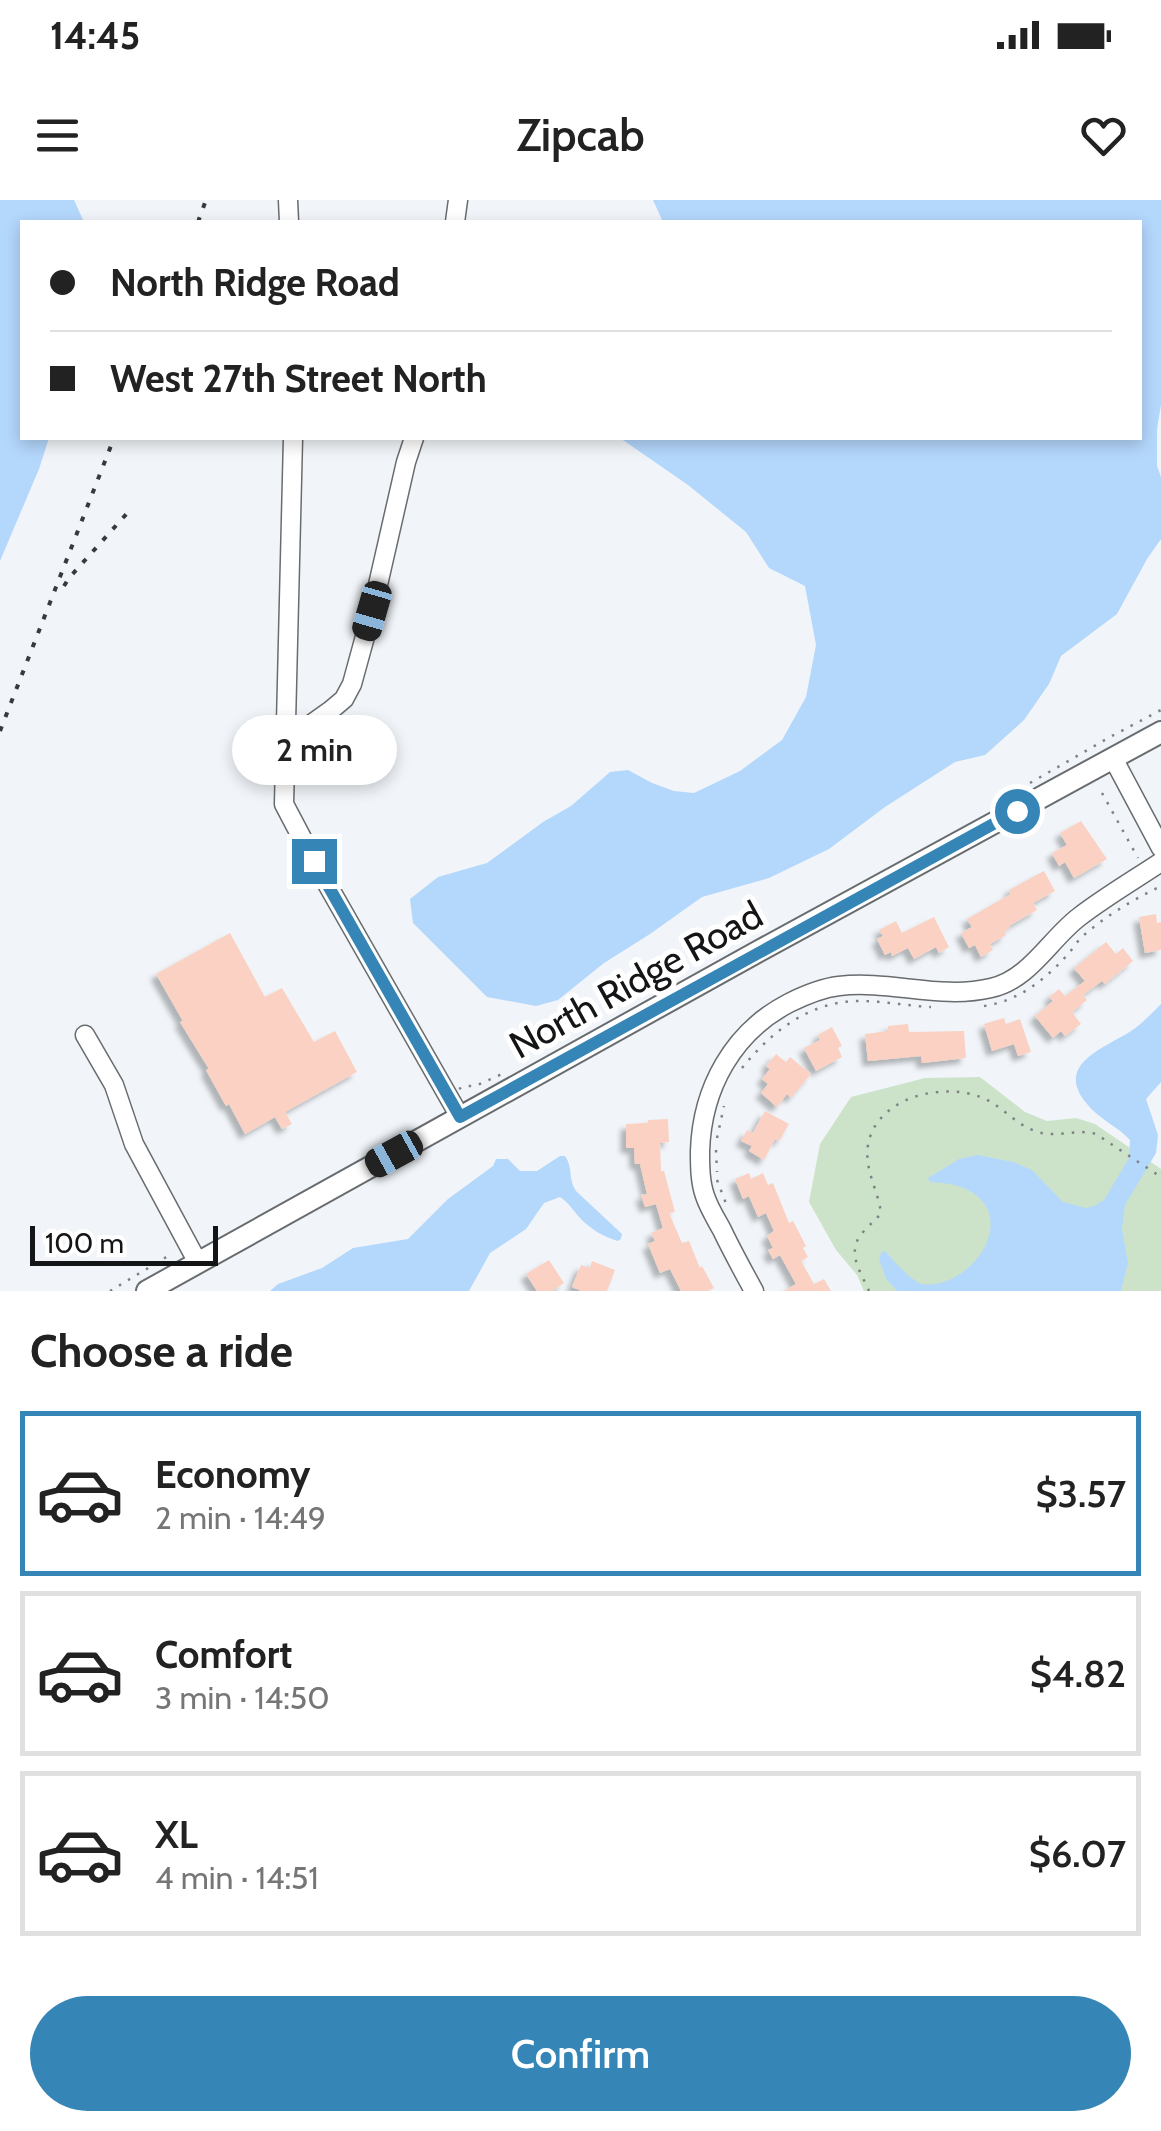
<!DOCTYPE html>
<meta charset="utf-8">
<style>
:root{--surface:#fff;--page:#f6f6f6;--text:#222;--muted:#767676;--line:#e0e0e0;--accent:#3685b7}
body{margin:0;font-family:Cabin,sans-serif;background:var(--page);color:var(--text);height:100vh;display:flex;flex-direction:column;font-size:38px;white-space:nowrap}
*{box-sizing:border-box;margin:0}
p{font-size:32px;color:var(--muted)}
.icon{flex:none;width:55px;height:55px;fill:none;stroke:currentColor;stroke-width:2;stroke-linecap:round;stroke-linejoin:round}
.map{position:relative;height:1091px;overflow:hidden}
.sheet{display:flex;flex-direction:column;background:var(--surface);flex:1}
.sheet>*{flex:none}
.hud{position:absolute;left:20px;top:20px;width:1122px;height:220px;border-radius:0px;box-shadow:0 5px 15px #0003;display:grid;align-content:center;height:220px;padding:0 30px;background:var(--surface)}
.scale{position:absolute;left:30px;bottom:25px;width:188px;box-sizing:border-box;padding-left:10px;border:5px solid #141517;border-top:0;font-size:28px;line-height:35px;white-space:nowrap;color:#141517;-webkit-text-stroke:8px #fff;paint-order:stroke}
.end{position:absolute;width:45px;height:45px;margin:-22px;border:12px solid #3685b7;background:#fff;box-shadow:0 0 0 5px #fff}
.from{border-radius:50%}
.bubble{position:absolute;height:70px;border-radius:35px;background:var(--surface);box-shadow:0 5px 15px #0003;font-size:32px;font-weight:600;line-height:70px;text-align:center}
.car{position:absolute;width:30px;height:60px;margin:-30px -15px;border-radius:12px;box-shadow:0 0 8px 2px #0007;background:linear-gradient(#222 24%,#8ab4d8 0 40%,#222 0 76%,#8ab4d8 0 86%,#222 0)}
.hud b{display:flex;align-items:center;gap:35px;height:95px;font-size:38px}
.hud b+b{border-top:2px solid var(--line)}
.hud i{width:25px;height:25px;background:var(--text)}
ul{padding:0;list-style:none}
li{display:flex;align-items:center;gap:30px;height:165px;margin:0 20px 15px;padding:0 10px;border:5px solid var(--line);border-radius:0px}
li div{flex:1}
li b{display:block;font-size:38px}
li em{font-style:normal;font-weight:600}
li.on{border-color:var(--accent)}
li>.icon{width:90px;height:90px;stroke-width:1.5}
h2{padding:0 30px;font-size:45px;line-height:120px}
.action{display:flex;gap:20px;margin-top:auto;padding:20px 30px}
.action a{flex:1;height:115px;border-radius:60px;background:var(--accent);color:#fff;font-size:40px;font-weight:600;line-height:115px;text-align:center}
.status{display:flex;justify-content:space-between;align-items:center;height:70px;padding:0 50px;background:var(--surface);direction:ltr}
.status svg{height:28px;fill:currentColor}
header{display:flex;justify-content:space-between;align-items:center;height:130px;padding:0 30px;background:var(--surface);font-size:45px;font-weight:600}
.map>svg:first-child{display:block}
.green{fill:#cde3c9}
.water{fill:#b4d7fc}
.building{fill:#fad1c2;filter:url(#shadow)}
.lines{fill:none;stroke-linecap:round;stroke-linejoin:round}
.minor-casing{stroke:#686c6f;stroke-width:21}
.major-casing{stroke:#686c6f;stroke-width:24}
.path{stroke:#7f8285;stroke-width:2.5;stroke-dasharray:2.5 8;stroke-linecap:butt}
.minor{stroke:#fff;stroke-width:18}
.major{stroke:#fff;stroke-width:20}
.rail{stroke:#37393b;stroke-width:4;stroke-dasharray:5 10;stroke-linecap:butt}
.route{stroke:#3685b7;stroke-width:12}
.labels{text-anchor:middle;stroke-width:10;stroke-linejoin:round;paint-order:stroke}
.street-label{font-size:38px;fill:#141517;stroke:#fff}
</style>
<div class="status"><b>14:45</b><svg viewBox="0 0 49 12"><path d="M0 12V9h3v3zM5 12V6h3v6zM10 12V3h3v9zM15 12V0h3v12zM26 1h20v11H26zM47 4h2v5h-2z"/></svg></div>
<header><svg class="icon" aria-label="menu" viewBox="0 0 24 24"><path d="M4 6h16M4 12h16M4 18h16"/></svg>Zipcab<svg class="icon" aria-label="heart" viewBox="0 0 24 24"><path d="M12 20l-8-8c-3-5 5-10 8-4 3-6 11-1 8 4z"/></svg></header>
<div class="map">
<svg width="1161" height="1091" viewBox="0 0 1161 1091">
<defs>
<filter id="shadow"><feDropShadow dx="-5.5" dy="5.5" stdDeviation="2.5" flood-color="#0004"/></filter>
</defs>
<rect width="100%" height="100%" fill="#f1f5f9"/>
<path class="green" d="M980,877l45,35 22,9 29,-3 19,6 66,45v122h-297l-7,-16 -21,-25 -27,-48 11,-58 31,-47 74,-19z"/>
<path class="water" d="M0,0h74l10,22h-62v216h27l-10,31 -39,92z
M653,0h508v205l-4,24v37l4,11v62l-14,20 -30,55 -56,42 -12,28 -25,36 -39,35 -30,7 -70,45 -56,42 -60,29 -67,19 -52,37 -46,29 -46,37 -22,6 -49,-9 -74,-74 -3,-24 28,-22 49,-14 56,-41 28,-16 39,-34 18,-2 24,13 22,8 20,2 46,-22 42,-31 24,-43 10,-52 -11,-59 -36,-18 -23,-36 -58,-47 -68,-47h520v-216h-477z
M1161,804v78l-15,17 12,36 -2,18 -31,52 -3,24 6,34 -7,28h-224l-11,-12 -7,-20 3,-8 4,1c10,11 22,26 35,32 52,7 104,-73 40,-97 -9,-4 -21,-4 -31,-5l-2,-4 31,-19 19,-4 35,7 19,8 31,32 23,6 8,-2 10,-6 25,-42 1,-18c-13,-14 -31,-21 -43,-36 -34,-40 18,-56 44,-73 11,-7 21,-18 30,-27z
M560,956h5c8,10 3,24 11,35l46,43 -1,5 -3,2c-15,-4 -29,-13 -39,-24 -7,-8 -10,-14 -19,-20l-16,6 -18,26 -36,24 -21,38h-199l8,-7 44,-16 31,-20 55,-9 40,-40 45,-33 3,-7h12l12,12h17z"/>
<path class="building" d="M1081,621l26,38 -33,19 -9,-16 -6,4 -7,-13 15,-8 -7,-12z
M1044,671l11,20 -22,12 4,7 -28,16 1,2 -6,4 2,3 -16,9 3,6 -12,7 -6,-12 -6,3 -8,-15 11,-6 -5,-8 44,-25 -2,-4z
M1156,714l1,9 4,-1v28l-16,3 -6,-36z
M934,717l15,30 -10,6 -3,-6 -22,12 -6,-11 -16,8 -1,-4 -6,3 -8,-16 6,-3 -4,-6 17,-9 6,12z
M230,733l35,64 17,-9 32,54 21,-11 22,41 -72,40 7,12 -10,5 -7,-12 -30,17 -16,-30 -3,2 -20,-36 3,-1 -29,-47 3,-1 -27,-47z
M1106,742l10,12 7,-6 10,13 -28,23 -3,-3 -19,14 4,5 -15,12 9,12 -16,12 -4,-5 -8,7 -18,-22 18,-15 -4,-4 10,-8 6,7 20,-15 -11,-13z
M1004,818l2,6 14,-5 11,33 -13,4 -4,-12 -22,7 -8,-27z
M908,824l1,8 55,-1 2,27 -44,5 -1,-7 -53,5 -3,-27 23,-3v-5z
M832,827l10,19 -4,2 4,9 -26,14 -12,-23 16,-8 -2,-5z
M776,854l10,8 4,-5 21,17 -20,24 -4,-4 -10,13 -16,-14 7,-9 -6,-5 8,-10 -4,-3z
M765,911l24,13 -10,17 -4,-2 -11,21 -15,-9 3,-5 -11,-5 6,-11 6,3z
M668,919l1,23 -9,1 1,28h3l11,41 -6,1 13,30 7,-2 11,27 2,-2 12,22 -6,3h-27l-11,-22 -10,4 -12,-29 7,-3 -4,-8 12,-5 -7,-24 -11,3 -4,-12 6,-1 -7,-30h-5l-1,-16h-8v-24l22,-1v-3z
M749,973l2,6 12,-6 5,12 5,-2 16,40 4,-2 13,25 -3,2 5,9 -7,4 13,23 10,-5 7,12h-47l12,-7 -16,-29 -7,4 -5,-9 5,-2 -6,-12 7,-5 -8,-18 -8,4 -9,-21 -6,3 -8,-20z
M549,1060l15,23 -12,8h-15l-11,-17z
M592,1061l23,9 -8,21h-25l-10,-4 9,-22 9,3z"/>
<g class="lines">
<defs>
<path id="minor" d="M288,0l1,22
M455,22l3,-22
M293,238l-9,366 30,57 146,256
M286,542l45,-32 13,-11 8,-15 20,-73 34,-149 8,-24
M1113,558l48,90
M85,835l29,50 20,59 63,117
M754,1091c-11,-20 -22,-40 -32,-61 -6,-11 -13,-22 -17,-34 -5,-14 -5,-30 -5,-45 2,-63 33,-119 89,-148 16,-8 33,-15 50,-17 51,-6 102,14 152,2 38,-8 59,-49 88,-71 26,-20 55,-37 82,-55"/>
<path id="major" d="M147,1091l612,-340 402,-219"/>
</defs>
<use href="#minor" class="minor-casing"/>
<use href="#major" class="major-casing"/>
<path class="path" d="M1030,583l80,-46 51,-27
M1102,593l36,65
M984,806c35,-5 62,-27 85,-53 5,-6 9,-13 15,-18 22,-19 47,-34 73,-47
M742,868c30,-37 68,-67 118,-67 24,0 48,5 71,6
M459,889l5,-3h11l27,-12
M717,938l7,-32
M716,950l1,22
M717,980l10,26
M110,1091l63,-38
M869,1091c-9,-21 -24,-40 -5,-60 6,-7 12,-11 17,-18 -3,-23 -17,-44 -13,-68 8,-48 76,-64 115,-47 19,8 32,26 52,33 21,8 41,-3 61,3l65,43"/>
<use href="#minor" class="minor"/>
<use href="#major" class="major"/>
<path class="rail" d="M198,22l8,-22
M64,386l5,-8 61,-68
M0,531l114,-293"/>
</g>
<g class="lines">
<path class="route" d="M314,661l146,256 557,-306"/>
</g>
<g class="labels">
<g class="street-label">
<text transform="translate(636 780) rotate(-29)" y="13">North Ridge Road</text>
</g>
</g>
</svg>
<div class="scale">100 m</div>
<i class="end from" style="left:1017px;top:611px"></i>
<i class="end" style="left:314px;top:661px"></i>
<div class="bubble" style="left:232px;top:515px;width:165px">2 min</div>
<i class="car" style="left:372px;top:411px;rotate:196deg"></i>
<i class="car" style="left:394px;top:954px;rotate:241deg"></i>
<div class="hud">
<b><i class="from"></i>North Ridge Road</b>
<b><i></i>West 27th Street North</b>
</div>
</div>
<section class="sheet">
<h2>Choose a ride</h2>
<ul>
<li class="on"><svg class="icon" aria-label="car" viewBox="0 0 24 24"><path d="M5 17H2v-5l4-1 3-4h7l3 4 3 1v5h-3M9 17h6M6 11h13"/><circle cx="7" cy="17" r="2"/><circle cx="17" cy="17" r="2"/></svg><div><b>Economy</b><p>2 min · 14:49</p></div><em>$3.57</em></li>
<li><svg class="icon" aria-label="car" viewBox="0 0 24 24"><path d="M5 17H2v-5l4-1 3-4h7l3 4 3 1v5h-3M9 17h6M6 11h13"/><circle cx="7" cy="17" r="2"/><circle cx="17" cy="17" r="2"/></svg><div><b>Comfort</b><p>3 min · 14:50</p></div><em>$4.82</em></li>
<li><svg class="icon" aria-label="car" viewBox="0 0 24 24"><path d="M5 17H2v-5l4-1 3-4h7l3 4 3 1v5h-3M9 17h6M6 11h13"/><circle cx="7" cy="17" r="2"/><circle cx="17" cy="17" r="2"/></svg><div><b>XL</b><p>4 min · 14:51</p></div><em>$6.07</em></li>
</ul>
<div class="action"><a>Confirm</a></div>
</section>
